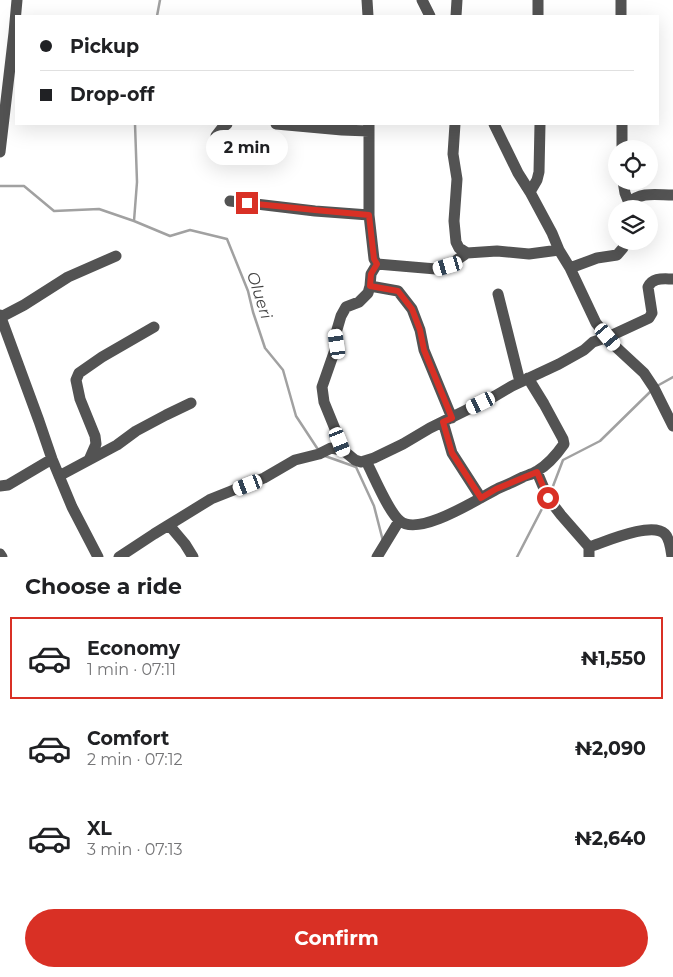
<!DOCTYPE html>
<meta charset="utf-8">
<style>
:root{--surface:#fff;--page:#f2f2f2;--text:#202124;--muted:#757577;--line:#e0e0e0;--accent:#d93025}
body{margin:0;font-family:Montserrat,sans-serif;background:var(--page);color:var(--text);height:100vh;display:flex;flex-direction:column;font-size:19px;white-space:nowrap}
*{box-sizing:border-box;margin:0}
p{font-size:16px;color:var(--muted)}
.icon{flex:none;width:28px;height:28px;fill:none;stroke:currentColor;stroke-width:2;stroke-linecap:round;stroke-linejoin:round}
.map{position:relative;height:557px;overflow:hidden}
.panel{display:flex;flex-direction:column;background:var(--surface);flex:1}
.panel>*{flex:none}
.top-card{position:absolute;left:15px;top:15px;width:644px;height:110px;border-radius:0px;box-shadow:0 5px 20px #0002;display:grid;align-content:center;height:110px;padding:0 25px;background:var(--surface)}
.fabs{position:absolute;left:608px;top:140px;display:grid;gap:10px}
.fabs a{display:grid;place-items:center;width:50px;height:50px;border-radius:50%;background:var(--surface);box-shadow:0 5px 20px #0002;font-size:25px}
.end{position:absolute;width:22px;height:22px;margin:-11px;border:6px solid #d93025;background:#fff;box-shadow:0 0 0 2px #fff}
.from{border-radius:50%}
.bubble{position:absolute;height:35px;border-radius:18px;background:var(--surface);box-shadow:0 5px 20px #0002;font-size:16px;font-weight:700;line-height:35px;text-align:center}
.car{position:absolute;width:15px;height:30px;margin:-15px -8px;border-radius:6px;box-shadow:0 0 4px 1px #0007;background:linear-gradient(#fff 24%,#345 0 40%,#fff 0 76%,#345 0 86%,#fff 0)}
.top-card b{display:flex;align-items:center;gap:18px;height:48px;font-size:19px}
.top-card b+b{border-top:1px solid var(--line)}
.top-card i{width:12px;height:12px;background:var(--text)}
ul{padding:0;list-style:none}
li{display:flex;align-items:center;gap:15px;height:82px;margin:0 10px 8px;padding:0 15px;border:2px solid transparent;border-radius:0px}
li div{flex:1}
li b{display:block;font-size:19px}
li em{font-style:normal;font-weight:700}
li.current{border-color:var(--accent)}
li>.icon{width:45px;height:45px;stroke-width:1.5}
h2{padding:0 25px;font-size:22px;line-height:60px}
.primary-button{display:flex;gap:10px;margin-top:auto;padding:10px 25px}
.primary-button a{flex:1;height:58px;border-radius:30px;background:var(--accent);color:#fff;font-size:20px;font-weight:700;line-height:58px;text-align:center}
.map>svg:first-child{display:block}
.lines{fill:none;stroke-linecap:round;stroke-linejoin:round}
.stream{stroke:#a1a1a1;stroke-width:2.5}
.minor{stroke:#535353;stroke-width:11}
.route{stroke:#d93025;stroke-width:6}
.labels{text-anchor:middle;stroke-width:4.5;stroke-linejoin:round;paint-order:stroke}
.water-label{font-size:16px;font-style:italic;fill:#424242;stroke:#fff}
</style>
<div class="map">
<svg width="673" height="557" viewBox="0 0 673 557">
<rect width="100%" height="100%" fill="#fff"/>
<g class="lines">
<path class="stream" d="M157,16l3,-16
M0,186h24l30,25 45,-2 35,12 36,15 20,-6 37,9 21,52 5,21 12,36 18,22 13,46 23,35
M134,221l3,-39 -2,-58
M657,386l16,-9
M325,456l31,11 18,39 9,35
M550,494l13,-34 37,-19 51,-50
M517,557l29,-56"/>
<path class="minor" d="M367,0l1,16
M422,0l8,16
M538,0v16
M621,0v16
M456,16l1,-16
M276,124l66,6 27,1
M369,124v91l5,44 3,5
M455,124l-2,30 4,25 -3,42 2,21 3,6 8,5 30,-2 32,3 30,-4
M494,124l24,49 12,19 22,41 7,17 11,18 26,55 21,25 27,25 10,15 19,38
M622,124v25
M216,136l7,-9 4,-3
M0,152l14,-119 3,-33
M623,181l2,12 4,10
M530,192l7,-12 2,-8 1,-48
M230,201l85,10 54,4
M629,209v-6c12,-12 28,-8 44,-8
M377,264l59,5 12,-3 19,-13
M570,268l27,-10 20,-3 6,-7 2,-7
M370,286l28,5 14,18 8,21 4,20 28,68
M498,294l22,88
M0,315l39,106 13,38 20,48 26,50
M1,317l23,-12 44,-28 48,-21
M443,422l9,31 29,45
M344,451l-20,-49 -2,-15 15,-43 -1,-11 5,-17 5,-9 13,-5 9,-9 2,-7 1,-12 6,-10
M89,460l7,-16 -1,-8 -15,-37 -4,-19 3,-7 23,-16 52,-30
M366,461c7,13 23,52 34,60 20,16 79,-23 99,-33 8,-3 16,-7 24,-11 5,-2 10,-3 14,-6 11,-6 20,-17 27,-27l-1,-5 -19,-35 -16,-26
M537,472l11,26 13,17 28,32v10
M59,476l58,-31 19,-14 30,-16 25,-12
M0,486l8,-1 44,-26
M169,525l16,19 8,13
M589,547c16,-5 63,-26 76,-13 5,5 6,16 7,23
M0,554l2,3
M119,557l35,-23 57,-35 53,-21 31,-18 24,-6 12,-6 13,3 11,9 6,2 13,-4 29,-14 27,-16 65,-32 17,-10 47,-22 25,-14 9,-8 15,-5 41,-19 3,-5 -4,-26c5,-10 15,-8 25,-8
M377,557l22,-36"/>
</g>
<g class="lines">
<path class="route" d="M247,203l68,7 54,5 5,44 3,5 -6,10 -1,12 28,5 14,18 8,21 4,20 28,68 -9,4 9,31 29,45 15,-9 41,-17 11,26"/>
</g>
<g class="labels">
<g class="water-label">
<text transform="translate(260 295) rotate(72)" y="6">Olueri</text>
</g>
</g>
</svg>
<div class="fabs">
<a><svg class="icon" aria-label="locate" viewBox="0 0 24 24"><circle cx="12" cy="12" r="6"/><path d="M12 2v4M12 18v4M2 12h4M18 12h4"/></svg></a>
<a><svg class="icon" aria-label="layers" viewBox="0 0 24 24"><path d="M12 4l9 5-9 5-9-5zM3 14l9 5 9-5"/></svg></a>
</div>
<i class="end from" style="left:548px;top:498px"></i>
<i class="end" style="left:247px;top:203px"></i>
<div class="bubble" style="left:206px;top:130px;width:82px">2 min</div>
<i class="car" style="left:448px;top:266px;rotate:254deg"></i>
<i class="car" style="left:608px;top:337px;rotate:140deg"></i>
<i class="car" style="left:337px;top:344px;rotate:352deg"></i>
<i class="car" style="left:481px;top:403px;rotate:244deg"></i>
<i class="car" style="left:340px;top:442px;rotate:158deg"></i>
<i class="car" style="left:248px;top:485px;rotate:249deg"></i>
<div class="top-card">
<b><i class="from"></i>Pickup</b>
<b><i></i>Drop-off</b>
</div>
</div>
<section class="panel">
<h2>Choose a ride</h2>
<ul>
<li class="current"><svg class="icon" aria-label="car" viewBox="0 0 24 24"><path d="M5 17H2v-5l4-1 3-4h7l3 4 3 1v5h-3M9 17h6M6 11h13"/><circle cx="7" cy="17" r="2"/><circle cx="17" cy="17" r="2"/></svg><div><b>Economy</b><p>1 min · 07:11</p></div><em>₦1,550</em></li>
<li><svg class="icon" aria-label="car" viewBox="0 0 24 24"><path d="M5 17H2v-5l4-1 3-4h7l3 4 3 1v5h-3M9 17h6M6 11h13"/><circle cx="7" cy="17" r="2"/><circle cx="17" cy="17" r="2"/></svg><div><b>Comfort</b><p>2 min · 07:12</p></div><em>₦2,090</em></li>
<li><svg class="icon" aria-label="car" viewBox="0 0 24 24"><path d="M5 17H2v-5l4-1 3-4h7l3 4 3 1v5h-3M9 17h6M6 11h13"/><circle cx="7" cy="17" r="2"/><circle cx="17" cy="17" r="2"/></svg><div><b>XL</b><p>3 min · 07:13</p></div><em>₦2,640</em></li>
</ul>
<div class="primary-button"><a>Confirm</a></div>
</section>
